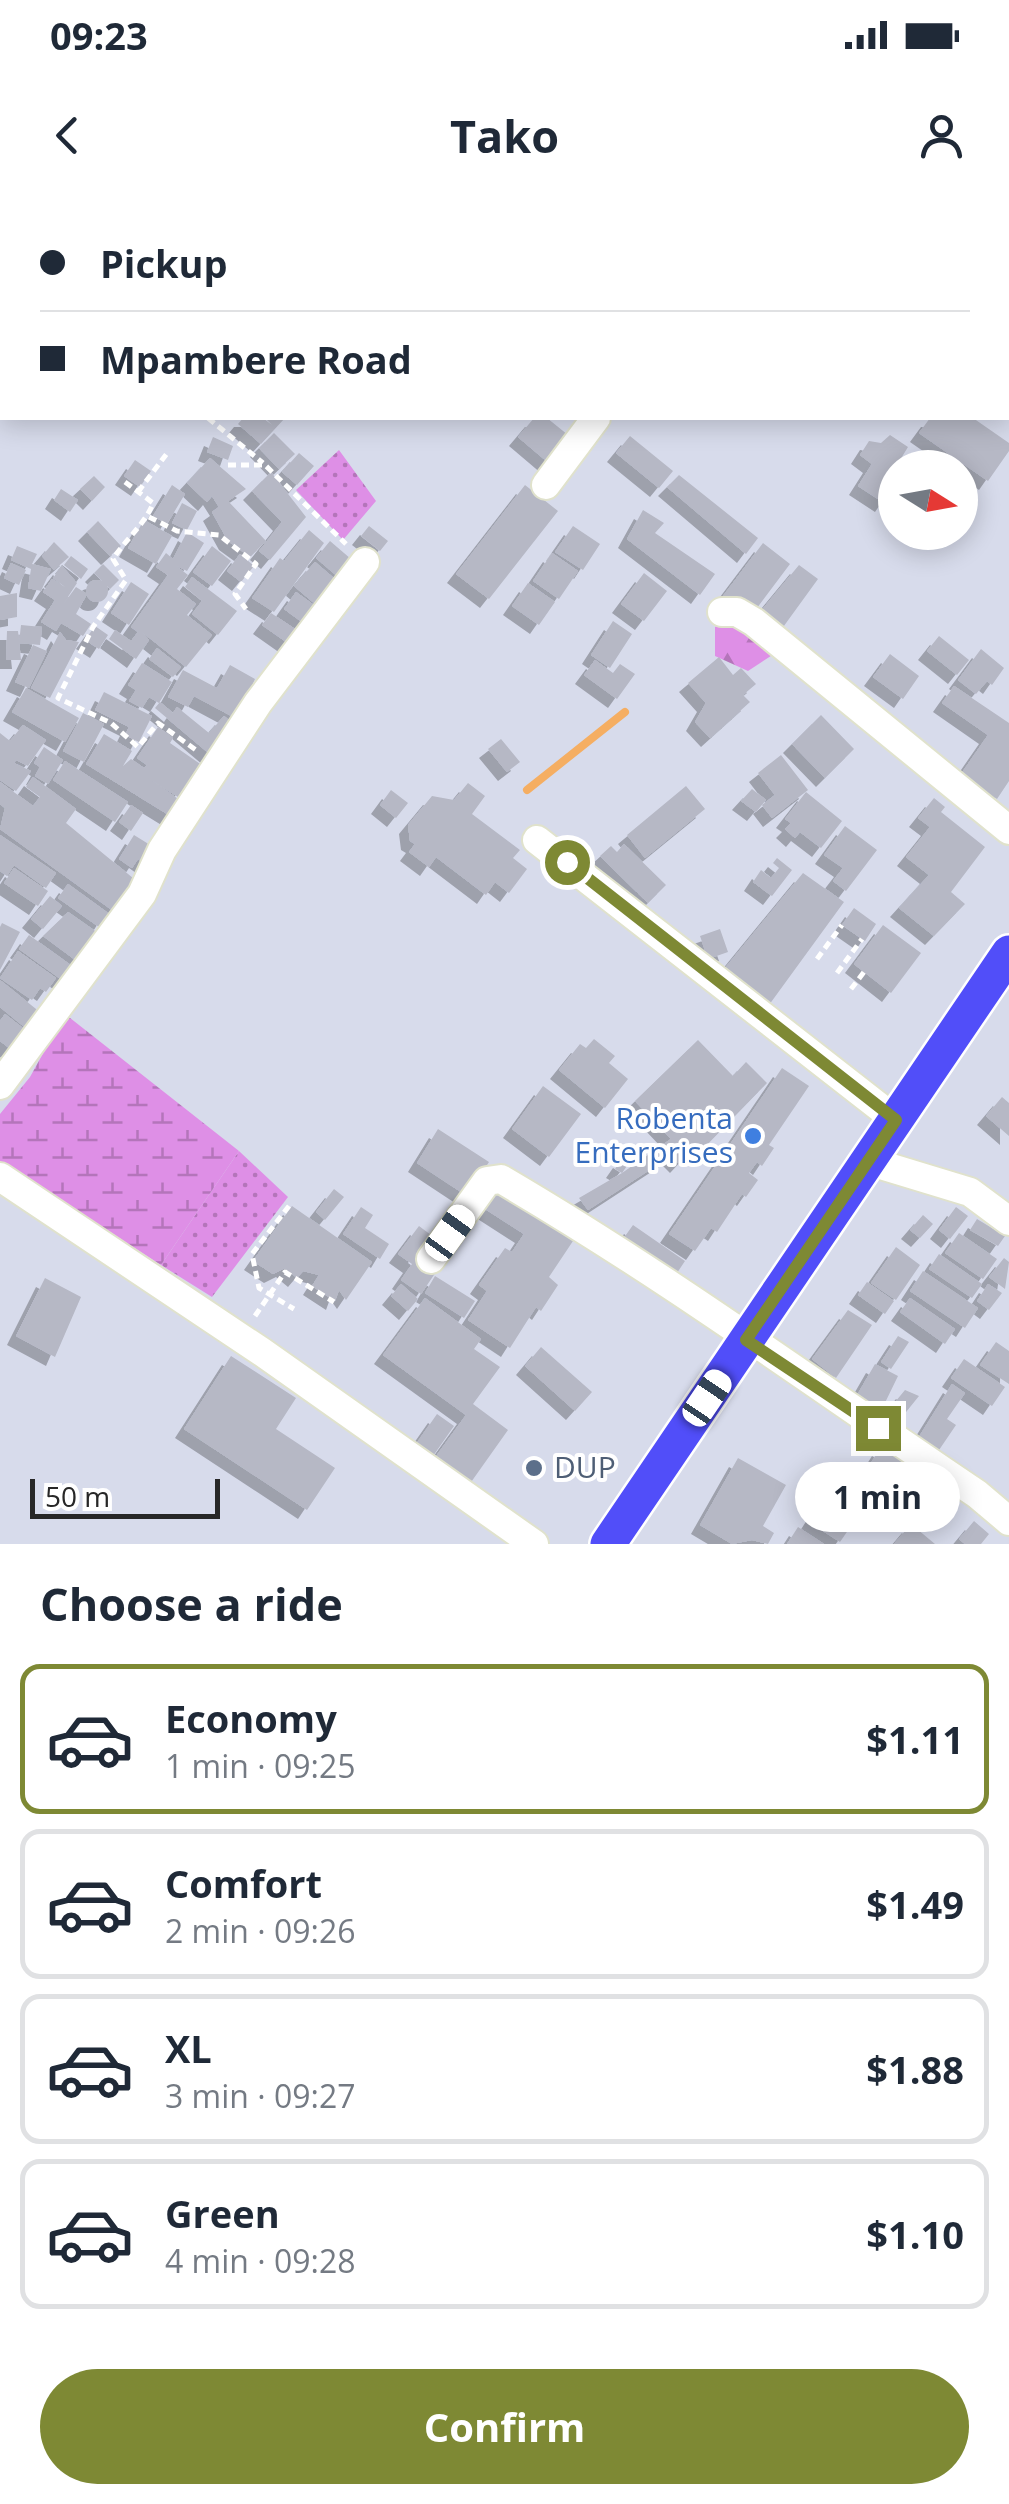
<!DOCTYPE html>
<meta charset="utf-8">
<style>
:root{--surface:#fff;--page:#f6f6f7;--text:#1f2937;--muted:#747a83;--line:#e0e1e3;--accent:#7e8934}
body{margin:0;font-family:"Open Sans",sans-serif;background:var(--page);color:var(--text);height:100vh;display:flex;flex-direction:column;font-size:38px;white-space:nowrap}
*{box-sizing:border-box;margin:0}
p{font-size:32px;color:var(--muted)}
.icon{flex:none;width:55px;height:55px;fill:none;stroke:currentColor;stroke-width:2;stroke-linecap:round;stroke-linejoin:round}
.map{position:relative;height:1344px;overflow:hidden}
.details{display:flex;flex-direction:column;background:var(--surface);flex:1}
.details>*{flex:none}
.top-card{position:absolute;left:0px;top:0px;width:1010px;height:220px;box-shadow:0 5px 25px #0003;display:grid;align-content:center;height:220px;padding:0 40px;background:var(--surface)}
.needle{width:65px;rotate:101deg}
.controls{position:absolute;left:878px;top:250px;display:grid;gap:20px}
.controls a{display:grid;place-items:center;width:100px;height:100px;border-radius:50%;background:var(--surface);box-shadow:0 5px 25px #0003;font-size:50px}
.scale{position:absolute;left:30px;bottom:25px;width:190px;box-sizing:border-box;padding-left:10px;border:5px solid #272727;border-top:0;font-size:28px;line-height:35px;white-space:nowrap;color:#272727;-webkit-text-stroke:8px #fff;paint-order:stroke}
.end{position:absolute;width:45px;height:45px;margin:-22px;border:12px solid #7e8934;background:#fff;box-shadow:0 0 0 5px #fff}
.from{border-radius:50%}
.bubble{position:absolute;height:70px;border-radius:35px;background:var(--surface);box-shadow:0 5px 25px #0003;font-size:32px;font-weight:700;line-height:70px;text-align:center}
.car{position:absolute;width:30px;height:60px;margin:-30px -15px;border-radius:12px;box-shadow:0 0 8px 2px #0007;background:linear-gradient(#fff 24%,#345 0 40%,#fff 0 76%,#345 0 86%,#fff 0)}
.top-card b{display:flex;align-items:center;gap:35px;height:95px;font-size:38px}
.top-card b+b{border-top:2px solid var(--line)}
.top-card i{width:25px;height:25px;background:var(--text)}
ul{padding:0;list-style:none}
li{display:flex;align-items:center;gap:30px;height:150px;margin:0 20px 15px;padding:0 20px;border:5px solid var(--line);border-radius:20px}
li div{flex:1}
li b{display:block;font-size:38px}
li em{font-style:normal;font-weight:700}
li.selected{border-color:var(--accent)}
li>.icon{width:90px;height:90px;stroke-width:1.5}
h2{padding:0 40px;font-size:45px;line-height:120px}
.cta{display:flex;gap:20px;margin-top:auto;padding:20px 40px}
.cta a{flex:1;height:115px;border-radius:60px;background:var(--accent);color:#fff;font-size:40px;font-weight:700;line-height:115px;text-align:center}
.status{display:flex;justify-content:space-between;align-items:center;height:70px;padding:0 50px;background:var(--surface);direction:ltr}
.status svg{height:28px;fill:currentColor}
header{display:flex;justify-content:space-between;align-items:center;height:130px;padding:0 40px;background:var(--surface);font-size:45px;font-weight:700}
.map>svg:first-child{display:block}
.grass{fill:url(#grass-dots)}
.forest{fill:url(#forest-firs)}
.wetland{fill:url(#wetland-marsh)}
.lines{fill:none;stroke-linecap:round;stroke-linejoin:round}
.stream{stroke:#f5ae62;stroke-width:8}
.building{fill:#b6b8c5;filter:url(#shadow)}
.minor-casing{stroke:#e0e2cc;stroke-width:32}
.major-casing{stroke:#fff;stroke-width:40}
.path{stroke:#fff;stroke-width:5;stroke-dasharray:8 5;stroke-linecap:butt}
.minor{stroke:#fff;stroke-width:28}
.major{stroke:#514ef9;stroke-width:35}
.route{stroke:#7e8934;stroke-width:12}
.shop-dot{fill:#3f7fe0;stroke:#fff;stroke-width:4}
.service-dot{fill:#5c6f8a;stroke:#fff;stroke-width:4}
.labels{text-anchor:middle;stroke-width:8;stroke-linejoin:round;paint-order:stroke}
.shop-label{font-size:30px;fill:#366cbe;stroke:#fff;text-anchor:end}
.service-label{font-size:30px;fill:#4e5e75;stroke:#fff;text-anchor:start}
</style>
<div class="status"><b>09:23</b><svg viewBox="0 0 49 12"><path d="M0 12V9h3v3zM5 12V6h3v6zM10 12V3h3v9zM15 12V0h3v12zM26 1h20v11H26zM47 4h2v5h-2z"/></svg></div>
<header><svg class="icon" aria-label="back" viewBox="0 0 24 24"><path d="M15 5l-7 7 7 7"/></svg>Tako<svg class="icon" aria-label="person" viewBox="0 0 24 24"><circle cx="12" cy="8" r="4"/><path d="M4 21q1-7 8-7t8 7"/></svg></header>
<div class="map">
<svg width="1009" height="1344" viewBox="0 0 1009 1344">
<defs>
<pattern id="grass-dots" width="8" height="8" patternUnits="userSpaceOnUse" patternTransform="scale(2.5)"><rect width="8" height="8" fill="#de8fe6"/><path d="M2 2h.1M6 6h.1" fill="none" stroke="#b475ba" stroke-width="1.8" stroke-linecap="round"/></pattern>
<pattern id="forest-firs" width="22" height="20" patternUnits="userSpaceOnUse" patternTransform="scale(2.5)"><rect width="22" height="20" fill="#de8fe6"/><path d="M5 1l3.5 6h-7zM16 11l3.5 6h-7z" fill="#b475ba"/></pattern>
<pattern id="wetland-marsh" width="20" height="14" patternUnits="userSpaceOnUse" patternTransform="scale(2.5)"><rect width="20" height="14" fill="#de8fe6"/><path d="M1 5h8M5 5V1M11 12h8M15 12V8" fill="none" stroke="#b475ba"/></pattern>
<filter id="shadow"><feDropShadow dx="-9" dy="9" stdDeviation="0" flood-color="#0004"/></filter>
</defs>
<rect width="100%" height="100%" fill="#d7dbeb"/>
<path class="grass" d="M339,250l37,51 -33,39 -47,-50z
M239,951l49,46 -76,100 -51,-32z"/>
<path class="forest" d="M732,417l45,35 -29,19 -33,-15v-29z"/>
<path class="wetland" d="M65,814l174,137 -78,114 -161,-104v-47l30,-37z"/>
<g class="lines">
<path class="stream" d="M527,590l98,-78"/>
</g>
<path class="building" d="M243,218h20l9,7 -7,-7h20l-24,26 -23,-20z
M534,218h13l26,21 -22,26 -33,-28z
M930,218h43l36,25v8l-21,30 -69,-48z
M274,233l21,21 -16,15 -20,-21z
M890,235l18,12 -8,13 10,8h-15v19l-11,16 -26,-17 14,-22 -12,-9 9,-14 12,2z
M630,236l43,35 -14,17 -43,-35z
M213,237l20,9 -5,14 -21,-8z
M299,253l15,13 -17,19 -15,-13z
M210,258l36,31 -18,12 38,40 -16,16 -22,-16 -16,-29 7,-5 -7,-11 -5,6 -20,-19z
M135,260l16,11 -11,16 -16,-11z
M271,272l35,45 -36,43 -11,-9 23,-29 -30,-31z
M679,275l79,63 -12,16 -79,-67z
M94,276l11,11 -13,14 -12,-12z
M172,285l13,9 -18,30 -14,-8z
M525,285l33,26 -69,88 -33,-25z
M61,289l17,11 -8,12 -16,-12z
M182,303l15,8 -10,19 -15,-7z
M643,310l21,13 -9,10 60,41 -15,21 -73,-56z
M144,320l28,16 -16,28 -28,-16z
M98,321l23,25 -11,10 -23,-24z
M369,326l19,15 -8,10 -19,-15z
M573,326l27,18 -17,26 -28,-18z
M309,330l15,13 -50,69 -22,-14 28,-40 4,3z
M187,332l17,11 -17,28 -12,-6 13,10 -11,14 19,15 -9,11 25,20 -26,32 -44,-35 7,8 -13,19 -27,-20 6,-9 16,11 7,-9 -7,-5 37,-52 -12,-8 10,-14 7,6z
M330,341l28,24 -14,17 -28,-24z
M54,342l15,15 -15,13 -12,-14z
M763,343l27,21 -39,52 -28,-20z
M17,346l20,8 -5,10 19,5 -10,22 -13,-3 3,-19 -20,-9z
M212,346l19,15 -19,25 -19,-14z
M552,353l26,18 -19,28 -26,-18z
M240,354l14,12 -13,16 -14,-11z
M71,356l17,13 -7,10 -17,-14z
M315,362l27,23 -21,24 -27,-23z
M11,363l15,7 -7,15 -15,-7z
M103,364l16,16 -9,9 -16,-16z
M799,365l19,14 -37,51 -25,-13z
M62,366l15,17 -15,23 14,-19 11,7 -11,20 15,10 -8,12 -22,-13 -5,8 -15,-9 14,-22 -12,-8 9,-13 13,8 -12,-9z
M644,373l23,18 -23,30 -23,-17z
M192,377l45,34 -19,24 -26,-21 10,-13 -17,-14z
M86 391a11 11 0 1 1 22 0a11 11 0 1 1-22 0Z
M131,382l18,12 -20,31 -18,-12z
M528,383l27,19 -16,23 -27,-19z
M296,392l22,16 -12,17 -22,-16z
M17,393v24l-17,3v-24z
M271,413l27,18 -9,13 -27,-19z
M613,421l19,13 -22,34 -19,-13z
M21,425l21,2 -2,18 -21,-2z
M95,426l13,9 -9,14 -14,-9z
M7,431h11l3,29h-15z
M60,432l6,8 13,2 -29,56 -19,-10z
M939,436l30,24 -12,15 -30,-24z
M33,445l14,6 -18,37 -14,-6z
M157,448l24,19 -8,10 -24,-18z
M981,449l23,19 -12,17 -5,-4 -11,13 -18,-14z
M890,454l29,22 -16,23 -30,-22z
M719,457l14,18 8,-7 15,16 -13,11 7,7 -40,36 -15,-16 11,-19 -18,-20z
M595,460l18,13 7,-9 15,10 -18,25 -33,-24z
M142,463l30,19 -13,21 -10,-6 -7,11 -13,-7 7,-11 -8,-5z
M230,465l25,14 -18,40 -43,-23 -6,11 -20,-10 15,-27 34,18z
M954,486l55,37v58l-12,18 -36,-25 27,-39 -46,-32z
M26,488l53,30 -14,24 -53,-30z
M104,492l48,24 -13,26 -14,-7 4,-8 -34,-17z
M160,502l13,11 4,-6 32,26 15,-17 12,10 -24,30 -57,-48z
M83,513l21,11 -20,38 -21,-11z
M821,515l33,34 -29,29 -33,-34z
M23,525l23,15 -18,26 -12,-6 -2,3 17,8 -15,20 -16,-11v-47l10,8z
M158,527l15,11 -3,5 36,25 -15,22 -6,-4 -7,11 -31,-20 34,24 -9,16 -86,-53 18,-30 28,17 -9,15 8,-7 13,9 3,-3 -10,-7z
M501,539l19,23 -13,10 -19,-23z
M44,547l19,13 -15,24 -13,-8 5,-9 -6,-4z
M781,555l27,35 -36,28 -10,-13 13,-10 -17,-22z
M65,561l63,41 -13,20 -62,-42z
M33,577l43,32 -10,14 73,60 -23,30 -116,-84 5,-21 -5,-4v-22l33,24 7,-9 -14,-10z
M468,583l17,13 -13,18 48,36 -7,8 14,11 -18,24 -14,-11 -9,13 -50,-38 -7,10 -20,-15 6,-8 -5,-3 -2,-16 24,-29 22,4z
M686,586l19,23 -60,49 -18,-23z
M752,589l14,11 -10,12 -15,-11z
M391,590l17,13 -12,15 -16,-13z
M806,592l36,29 -21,27 -21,-16 -5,6 -10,-9 6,-6 -6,-4z
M934,598l11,9 -4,5 44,35 -34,45 14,12 -31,32 -35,-28 30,-33 -23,-18 24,-30 -12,-9z
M131,605l12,8 -12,18 -12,-9z
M845,626l32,24 -31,41 -13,-10 10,-13 -19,-13z
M0,635l56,38 -10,15 -32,-23 -7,11 -7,-5z
M134,635l21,13 -10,16 -7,-5 -6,9 -13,-9z
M624,644l42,41 -18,18 -48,-47 11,-10 6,6z
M777,658l15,12 -20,26 -19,-14 8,-12 10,8 8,-10 -6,-5z
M14,668l34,23 -10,15 -34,-23z
M803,673l41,29 -75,103 -48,-32z
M68,684l40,29 -9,14 -41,-29z
M50,696l12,10 -19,23 -12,-10z
M854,708l22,16 -11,17 -23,-16z
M68,712l30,21 -20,29 -35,-26z
M2,723l18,9 -20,38v-43z
M883,725l38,28 -30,40 -37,-29z
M720,729l8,23 -20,7 -8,-23z
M29,735l43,31 -10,14 -43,-31z
M18,751l38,27 -10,14 -6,-4 -8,12 -32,-22z
M0,780l41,33 -13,17 -28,-23z
M5,814l23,18 -15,19 -13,-10v-20z
M594,839l21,17 -6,7 19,16 -23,29 -46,-38 21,-26 6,4z
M698,840l35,36 13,-14 21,21 -67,69 -5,-5 -16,17 -8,-8 -83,54 -9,-12 43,-25 -7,-4 7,-10 7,4 -7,10 49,-34 -36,-38z
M782,868l27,18 -40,59 5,3 -12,18 -5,-4 -8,11 9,7 -12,17 -4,-3 -25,38 -6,-4 -16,23 -26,-17z
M543,886l38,28 -32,43 -37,-28z
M1002,897l7,6v33l-23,-20z
M438,929l51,33 -22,34 -50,-33z
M494,988l79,53 -24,36 9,8 -17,26 -5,-4 -26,41 -42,-28 19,-29 -8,-6 26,-37 7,4 12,-18 -42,-27z
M334,989l10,8 -19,23 -9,-8z
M292,1006l80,56 -26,38 -7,-10 -4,11 -23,-15 7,-11 -16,-4 -6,7 -12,-10 -12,6 -20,-13z
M361,1007l12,8 -8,13 24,16 -9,15 -37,-25z
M956,1007l12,9 -18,23 -11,-9z
M923,1015l10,9 -13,14 -10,-8z
M977,1019l28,17 -7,10 -28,-16z
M633,1025l52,36 -10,15 -52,-37z
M419,1026l12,9 -14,19 21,15 -17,25 -20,-14 11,-16 -14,-10z
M959,1033l38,26 -14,20 -38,-26z
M896,1047l24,18 -24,35 -25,-17z
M939,1054l43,30 -10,14 -43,-29z
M1004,1058l5,4 -4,27 -16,-12z
M923,1071l55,37 -13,20 -55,-37z
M435,1076l40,25 -11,17 -39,-25z
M45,1078l36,19 -26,60 -39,-21z
M867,1082l27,19 -9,13 -27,-19z
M401,1084l17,15 -10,12 -17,-15z
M988,1084l14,9 -13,17 -12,-9z
M425,1098l56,41 -7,10 26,18 -27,37 35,26 -39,55 -35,-26 32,-44 -83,-60z
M910,1098l45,31 -10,15 -45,-32z
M848,1110l24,15 -36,53 -24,-19z
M898,1136l11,6 -18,27 -10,-7z
M996,1142l13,9v33l-29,-19z
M541,1147l51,45 -17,19 -50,-45z
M231,1156l65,42 -20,31 59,39 -28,42 -123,-81z
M964,1159l41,28 -13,19 -41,-28z
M875,1164l23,12 -17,35 -25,-14z
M952,1184l13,9 -18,26 9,6 -19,28 -20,-13z
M905,1190l14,6 -21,26 -12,-9z
M437,1214l17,12 -21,30 -17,-12z
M881,1247l34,22 -27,43 -42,-28 10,-15 8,5z
M738,1258l48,27 -23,41 11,7 -6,11 -16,-4 -20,4 -32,-19z
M920,1285l13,11 -11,13 -12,-11z
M828,1292l32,21 -20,29 -31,-20z
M936,1298l12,13 -11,11 -13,-13z
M974,1321l15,13 -8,10h-16l-6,-5z
M911,1324l24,20h-41z
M798,1327l26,17h-37z"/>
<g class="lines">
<defs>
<path id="minor" d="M686,0l4,2
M1008,186l1,1
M546,285l50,-67
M722,412h15l17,10 255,208
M537,640l359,280
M0,885l142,-191 20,-44 96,-147 107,-141
M868,961l102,31 39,29
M0,977l262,175 272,192
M431,1059l56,-78 14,-2c164,96 318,209 476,315l32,27"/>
<path id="major" d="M608,1344l401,-591"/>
</defs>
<use href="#minor" class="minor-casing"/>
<use href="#major" class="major-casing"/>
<path class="path" d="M208,218l55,45
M228,265h37l81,79
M125,282l28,21c-7,20 -28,37 -40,56l13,21 -33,47 -35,71 53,25 27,24 20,-24 38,27
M138,292l30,-40
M149,317l28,14 42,4 37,29 -21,30 11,15
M817,759l25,-34
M837,773l25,-34
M851,789l13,-17
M289,1006l-37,48 7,34 35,21
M255,1116l30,-44 49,30"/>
<use href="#minor" class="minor"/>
<use href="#major" class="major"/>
</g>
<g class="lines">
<path class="route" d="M567,662l329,258 -150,220 132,88"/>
</g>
<circle class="shop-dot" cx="753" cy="936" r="10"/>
<circle class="service-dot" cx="534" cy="1268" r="10"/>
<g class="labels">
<g class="shop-label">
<text x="733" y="929">Robenta<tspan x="733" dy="34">Enterprises</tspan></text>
</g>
<g class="service-label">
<text x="554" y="1278">DUP</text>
</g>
</g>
</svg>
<div class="controls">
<a><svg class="needle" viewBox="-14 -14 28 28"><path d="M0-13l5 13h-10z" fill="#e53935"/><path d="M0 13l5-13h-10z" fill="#747a83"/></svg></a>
</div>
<div class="scale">50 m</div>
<i class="end from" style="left:567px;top:662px"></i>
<i class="end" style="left:878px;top:1228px"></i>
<div class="bubble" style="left:795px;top:1262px;width:165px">1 min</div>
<i class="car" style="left:450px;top:1033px;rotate:36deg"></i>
<i class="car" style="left:707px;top:1198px;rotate:34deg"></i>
<div class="top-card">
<b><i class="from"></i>Pickup</b>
<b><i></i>Mpambere Road</b>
</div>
</div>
<section class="details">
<h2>Choose a ride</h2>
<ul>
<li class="selected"><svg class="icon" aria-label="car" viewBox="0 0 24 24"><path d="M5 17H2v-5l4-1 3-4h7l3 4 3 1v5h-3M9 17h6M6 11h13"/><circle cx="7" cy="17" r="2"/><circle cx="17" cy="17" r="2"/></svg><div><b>Economy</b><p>1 min · 09:25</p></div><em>$1.11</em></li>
<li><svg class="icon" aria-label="car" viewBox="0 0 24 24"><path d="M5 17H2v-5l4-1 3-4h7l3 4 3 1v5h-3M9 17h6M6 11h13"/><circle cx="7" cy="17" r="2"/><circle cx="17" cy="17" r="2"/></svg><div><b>Comfort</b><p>2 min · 09:26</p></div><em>$1.49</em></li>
<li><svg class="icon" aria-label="car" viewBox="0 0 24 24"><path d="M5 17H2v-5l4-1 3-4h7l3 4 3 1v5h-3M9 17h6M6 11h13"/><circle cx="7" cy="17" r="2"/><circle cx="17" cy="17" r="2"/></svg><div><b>XL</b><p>3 min · 09:27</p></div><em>$1.88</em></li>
<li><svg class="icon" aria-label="car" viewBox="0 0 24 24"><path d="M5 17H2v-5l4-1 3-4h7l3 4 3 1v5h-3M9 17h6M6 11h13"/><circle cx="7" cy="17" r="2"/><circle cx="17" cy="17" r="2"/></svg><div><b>Green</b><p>4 min · 09:28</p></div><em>$1.10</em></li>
</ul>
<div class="cta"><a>Confirm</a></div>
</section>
